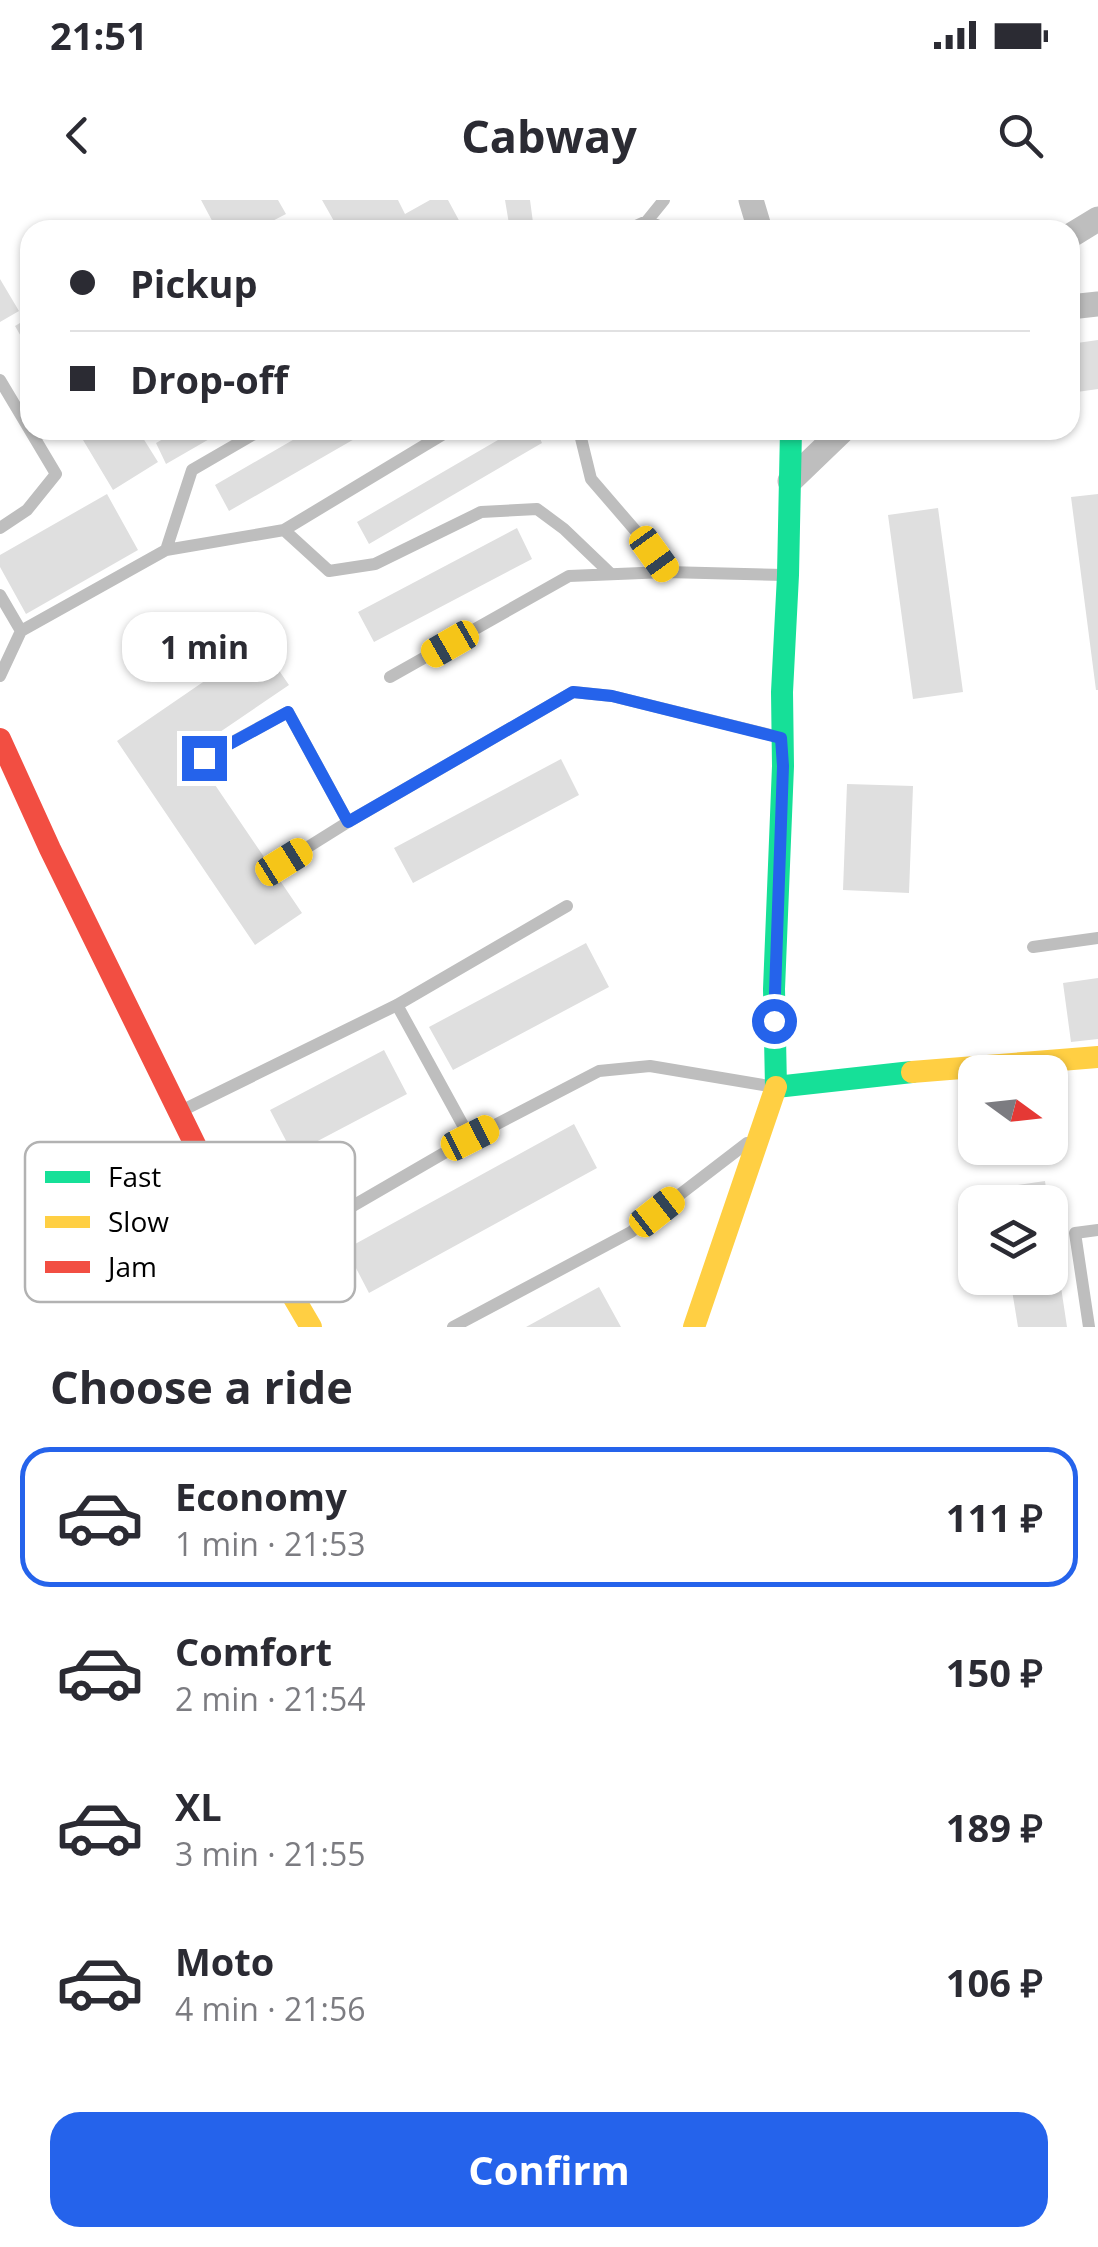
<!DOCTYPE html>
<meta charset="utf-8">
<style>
:root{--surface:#fff;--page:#f2f2f3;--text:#2b2b33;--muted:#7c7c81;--line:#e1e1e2;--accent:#2563eb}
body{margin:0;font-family:"Open Sans",sans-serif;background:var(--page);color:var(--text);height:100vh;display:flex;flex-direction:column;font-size:38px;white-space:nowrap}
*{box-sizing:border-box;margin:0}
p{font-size:32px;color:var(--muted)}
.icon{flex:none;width:55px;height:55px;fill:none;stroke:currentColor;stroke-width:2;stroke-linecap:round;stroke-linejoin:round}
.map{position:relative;height:1127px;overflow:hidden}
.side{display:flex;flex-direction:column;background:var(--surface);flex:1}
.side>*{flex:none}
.guide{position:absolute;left:20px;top:20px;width:1060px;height:220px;border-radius:30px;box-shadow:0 2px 8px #0004;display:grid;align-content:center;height:220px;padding:0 50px;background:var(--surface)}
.needle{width:65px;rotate:105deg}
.fabs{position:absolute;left:958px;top:855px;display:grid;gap:20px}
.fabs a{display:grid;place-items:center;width:110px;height:110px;border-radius:20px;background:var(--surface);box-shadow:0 2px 8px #0004;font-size:50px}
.end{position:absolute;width:45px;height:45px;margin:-22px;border:12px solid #2563eb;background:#fff;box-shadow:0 0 0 5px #fff}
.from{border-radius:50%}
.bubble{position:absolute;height:70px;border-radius:30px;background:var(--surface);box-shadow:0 2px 8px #0004;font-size:32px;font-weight:700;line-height:70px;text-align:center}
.car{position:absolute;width:30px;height:60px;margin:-30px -15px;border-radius:12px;box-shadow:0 0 8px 2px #0007;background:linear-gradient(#f5c518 24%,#345 0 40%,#f5c518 0 76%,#345 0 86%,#f5c518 0)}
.guide b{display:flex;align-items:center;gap:35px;height:95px;font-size:38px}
.guide b+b{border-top:2px solid var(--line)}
.guide i{width:25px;height:25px;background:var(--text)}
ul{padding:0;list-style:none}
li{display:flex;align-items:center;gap:30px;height:140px;margin:0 20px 15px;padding:0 30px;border:5px solid transparent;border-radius:30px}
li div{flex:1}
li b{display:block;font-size:38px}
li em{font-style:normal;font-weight:700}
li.on{border-color:var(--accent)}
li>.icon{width:90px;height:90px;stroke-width:1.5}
h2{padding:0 50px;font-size:45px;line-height:120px}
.cta{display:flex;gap:20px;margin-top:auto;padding:20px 50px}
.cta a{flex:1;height:115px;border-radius:30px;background:var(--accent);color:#fff;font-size:40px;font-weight:700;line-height:115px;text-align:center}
.status{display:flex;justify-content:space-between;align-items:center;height:70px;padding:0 50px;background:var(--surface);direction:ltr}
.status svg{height:28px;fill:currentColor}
header{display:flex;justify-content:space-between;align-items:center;height:130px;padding:0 50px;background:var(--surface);font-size:45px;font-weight:700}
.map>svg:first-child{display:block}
.building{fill:#dfdfdf}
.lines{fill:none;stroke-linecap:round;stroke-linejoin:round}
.lane{stroke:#bebebe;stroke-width:12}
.street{stroke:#bebebe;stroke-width:25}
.fast{stroke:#16e098;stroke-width:22}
.slow{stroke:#ffcf43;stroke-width:22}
.jam{stroke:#f24e42;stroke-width:22}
.route{stroke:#2563eb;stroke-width:12}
.key{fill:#fff;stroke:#b2b2b2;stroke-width:2.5}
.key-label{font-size:28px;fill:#000}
</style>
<div class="status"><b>21:51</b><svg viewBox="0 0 49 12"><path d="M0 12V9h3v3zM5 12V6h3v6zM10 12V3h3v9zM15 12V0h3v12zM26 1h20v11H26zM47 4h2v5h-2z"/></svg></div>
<header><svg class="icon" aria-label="back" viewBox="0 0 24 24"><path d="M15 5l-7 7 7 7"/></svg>Cabway<svg class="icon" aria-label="search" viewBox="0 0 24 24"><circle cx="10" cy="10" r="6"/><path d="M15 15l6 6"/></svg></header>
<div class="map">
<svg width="1098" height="1127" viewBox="0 0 1098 1127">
<rect width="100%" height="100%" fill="#fff"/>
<path class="building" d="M201,0h77l8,14 -31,16h-38z
M322,0h76l7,14 25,-14h18l14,26 -7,4h-116z
M505,0h25l4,30h-24z
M0,79l19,32 -19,11z
M30,117v35l-15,-26z
M1098,140v49l-28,4v-49z
M77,230h61l20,32 -45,28z
M179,230h46l-59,34 -10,-21z
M310,230h60l-141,81 -14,-26z
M515,230h21l6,13 -173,101 -12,-22z
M107,294l31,56 -112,64 -26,-47v-12z
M1098,294v196h-2l-25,-193z
M938,308l25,184 -50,7 -25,-184z
M517,328l15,31 -158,83 -16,-30z
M260,443l29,42 -97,66 110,162 -47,32 -138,-204z
M561,559l18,36 -166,88 -19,-35z
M847,584l66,2 -4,107 -66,-3z
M586,743l23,44 -156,83 -24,-43z
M1098,778v61l-27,3 -8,-59z
M384,850l23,44 -114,60 -23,-44z
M574,924l23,44 -228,125 -23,-44z
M1045,981l3,21h-49l-2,-14z
M1052,1027l15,100h-49l-8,-49h40v-50z
M599,1087l22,40h-95z"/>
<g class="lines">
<path class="lane" d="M647,21l17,-21
M627,30l20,-9 22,9
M0,180l56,94 -29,36 -27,18
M579,230l12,49 50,58 25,35 118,3
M284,330l45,41 46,-7 106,-52 56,-3 27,20 47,45
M166,350l26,-80 69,-40
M0,395l21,36 -21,45
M21,431l145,-81 118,-20 166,-100
M390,477l179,-101 97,-4
M203,558l85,-46 60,110
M284,662l64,-40 225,-130 39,4 167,41
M1033,747l65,-9
M397,805l73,133
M181,911l216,-106 170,-99
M332,1018l138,-80 129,-67 51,-5 125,21
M453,1127l178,-95 116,-89
M1089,1127l-14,-94 23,-3"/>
<path class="street" d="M751,0l9,30
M1070,36l28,-17
M1070,107l28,-3
M790,281l53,-51"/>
<path class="fast" d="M791,230l-3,145 -6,117 1,74 -9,223 2,98 136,-15"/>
<path class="slow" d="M912,872l186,-15
M208,971l7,15 52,66 44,75
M694,1127l82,-240"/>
<path class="jam" d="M0,539l50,110 158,322"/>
</g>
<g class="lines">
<path class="route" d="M204,558l84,-46 60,110 225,-130 39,4 169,42 2,28 -9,255"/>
</g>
<rect x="25" y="942" width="330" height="160" rx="15" class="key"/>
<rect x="45" y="971" width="45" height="12" fill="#16e098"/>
<rect x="45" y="1016" width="45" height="12" fill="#ffcf43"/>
<rect x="45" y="1061" width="45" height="12" fill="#f24e42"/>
<g class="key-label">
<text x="108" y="987">Fast</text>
<text x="108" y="1032">Slow</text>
<text x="108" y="1077">Jam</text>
</g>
</svg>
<div class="fabs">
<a><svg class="needle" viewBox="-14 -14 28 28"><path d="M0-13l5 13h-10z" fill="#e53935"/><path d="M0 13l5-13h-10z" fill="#7c7c81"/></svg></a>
<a><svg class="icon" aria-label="layers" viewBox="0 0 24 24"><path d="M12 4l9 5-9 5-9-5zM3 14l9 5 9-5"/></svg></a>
</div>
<i class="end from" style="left:774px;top:821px"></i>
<i class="end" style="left:204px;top:558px"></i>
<div class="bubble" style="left:122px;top:412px;width:165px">1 min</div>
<i class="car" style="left:654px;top:354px;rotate:144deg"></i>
<i class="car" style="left:450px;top:444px;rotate:240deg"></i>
<i class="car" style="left:284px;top:662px;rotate:58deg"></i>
<i class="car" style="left:470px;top:938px;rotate:63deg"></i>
<i class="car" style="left:657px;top:1012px;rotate:52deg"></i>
<div class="guide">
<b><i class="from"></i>Pickup</b>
<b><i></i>Drop-off</b>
</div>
</div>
<section class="side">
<h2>Choose a ride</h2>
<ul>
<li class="on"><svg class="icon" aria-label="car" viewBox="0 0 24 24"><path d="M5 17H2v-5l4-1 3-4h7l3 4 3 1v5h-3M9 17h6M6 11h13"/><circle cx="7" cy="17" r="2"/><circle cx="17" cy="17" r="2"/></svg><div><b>Economy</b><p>1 min · 21:53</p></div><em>111 ₽</em></li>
<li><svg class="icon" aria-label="car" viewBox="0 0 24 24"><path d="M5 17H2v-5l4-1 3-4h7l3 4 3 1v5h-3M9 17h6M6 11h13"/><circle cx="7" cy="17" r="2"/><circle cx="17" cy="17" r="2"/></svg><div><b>Comfort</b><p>2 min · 21:54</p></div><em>150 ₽</em></li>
<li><svg class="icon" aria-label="car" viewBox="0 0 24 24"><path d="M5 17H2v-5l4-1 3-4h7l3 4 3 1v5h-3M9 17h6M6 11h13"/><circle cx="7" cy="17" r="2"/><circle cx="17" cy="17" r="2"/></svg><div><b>XL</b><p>3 min · 21:55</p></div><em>189 ₽</em></li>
<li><svg class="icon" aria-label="car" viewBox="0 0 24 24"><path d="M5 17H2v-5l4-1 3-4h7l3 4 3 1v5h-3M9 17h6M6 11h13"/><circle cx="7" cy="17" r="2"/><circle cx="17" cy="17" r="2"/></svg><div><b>Moto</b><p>4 min · 21:56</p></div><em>106 ₽</em></li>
</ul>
<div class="cta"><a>Confirm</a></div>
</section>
